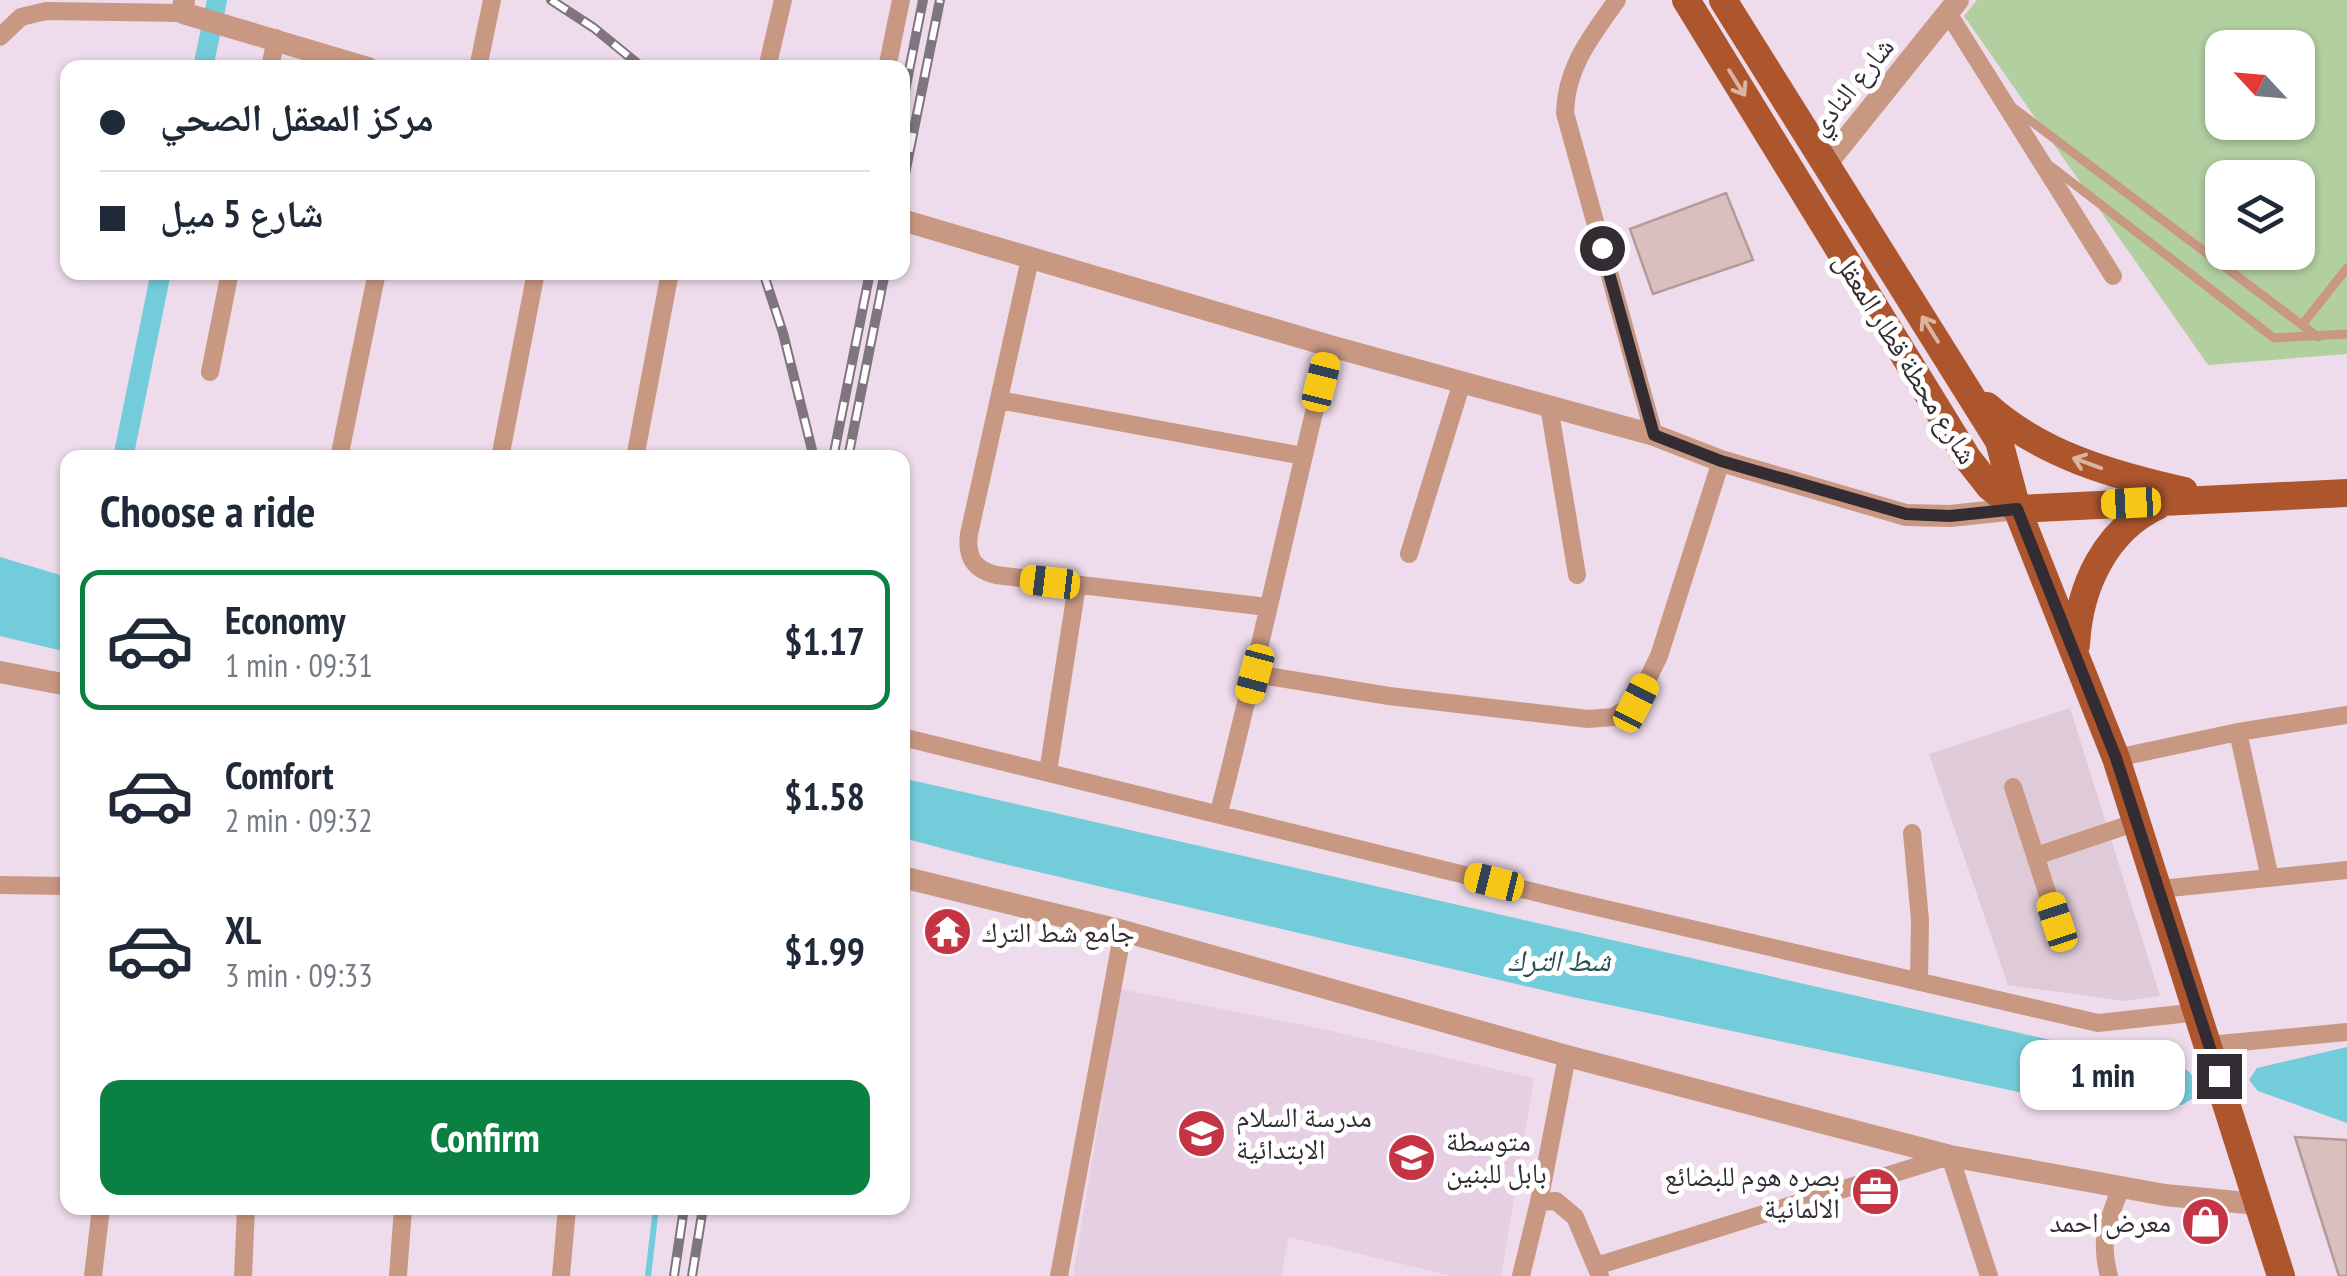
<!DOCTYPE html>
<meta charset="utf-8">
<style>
:root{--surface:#fff;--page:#f6f6f7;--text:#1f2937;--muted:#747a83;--line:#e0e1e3;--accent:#0b8043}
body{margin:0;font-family:"PT Sans Narrow","Noto Naskh Arabic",sans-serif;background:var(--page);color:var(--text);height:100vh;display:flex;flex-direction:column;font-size:38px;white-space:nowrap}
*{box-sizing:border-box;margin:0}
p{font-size:32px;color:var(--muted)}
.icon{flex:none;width:55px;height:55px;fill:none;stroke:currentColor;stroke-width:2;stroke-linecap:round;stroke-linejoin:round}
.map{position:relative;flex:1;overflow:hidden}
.panel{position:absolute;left:60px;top:450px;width:850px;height:765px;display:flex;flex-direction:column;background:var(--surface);border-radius:20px;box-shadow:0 2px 8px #0004}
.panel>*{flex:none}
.banner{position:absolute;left:60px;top:60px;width:850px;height:220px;border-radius:20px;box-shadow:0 2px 8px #0004;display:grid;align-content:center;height:220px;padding:0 40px;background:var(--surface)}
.needle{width:65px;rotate:296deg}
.tools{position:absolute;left:2205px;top:30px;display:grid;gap:20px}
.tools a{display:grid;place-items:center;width:110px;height:110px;border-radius:20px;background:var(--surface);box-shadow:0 2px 8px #0004;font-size:50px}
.end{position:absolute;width:45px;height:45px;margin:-22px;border:12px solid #332c32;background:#fff;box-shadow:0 0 0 5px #fff}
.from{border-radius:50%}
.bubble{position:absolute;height:70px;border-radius:20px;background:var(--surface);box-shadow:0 2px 8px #0004;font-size:32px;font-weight:700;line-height:70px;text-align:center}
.car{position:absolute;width:30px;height:60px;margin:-30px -15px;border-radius:12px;box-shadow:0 0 8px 2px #0007;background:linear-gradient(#f5c518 24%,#345 0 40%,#f5c518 0 76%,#345 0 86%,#f5c518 0)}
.banner b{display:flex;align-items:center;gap:35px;height:95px;font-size:38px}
.banner b+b{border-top:2px solid var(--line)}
.banner i{width:25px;height:25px;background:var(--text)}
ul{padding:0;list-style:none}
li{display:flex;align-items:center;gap:30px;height:140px;margin:0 20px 15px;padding:0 20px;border:5px solid transparent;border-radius:20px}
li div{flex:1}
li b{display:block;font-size:38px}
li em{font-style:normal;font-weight:700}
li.on{border-color:var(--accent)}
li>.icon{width:90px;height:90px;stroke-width:1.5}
h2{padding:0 40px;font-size:45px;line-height:120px}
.button{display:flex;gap:20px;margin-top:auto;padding:20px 40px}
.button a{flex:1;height:115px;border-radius:20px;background:var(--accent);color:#fff;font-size:40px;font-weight:700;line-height:115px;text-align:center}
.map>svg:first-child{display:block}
.commercial{fill:#dfcad8}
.built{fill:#e6cee3}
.green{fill:#b2cfa0;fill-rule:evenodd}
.water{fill:#73ccd9}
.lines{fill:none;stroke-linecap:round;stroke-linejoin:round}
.stream{stroke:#73ccd9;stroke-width:6}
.canal{stroke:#73ccd9;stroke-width:20}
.building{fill:#d9bfbd;stroke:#b39b98;stroke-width:2.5}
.service{stroke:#c99883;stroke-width:9}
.minor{stroke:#c99883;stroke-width:18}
.tertiary{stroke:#c99883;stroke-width:22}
.primary{stroke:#ad562e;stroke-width:28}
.rail-casing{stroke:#80747f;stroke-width:10}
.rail{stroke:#fff;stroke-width:6;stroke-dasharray:19;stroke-linecap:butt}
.oneway{stroke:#dab3a1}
.route{stroke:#332c32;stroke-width:12}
.labels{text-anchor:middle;stroke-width:10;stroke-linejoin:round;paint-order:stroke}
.street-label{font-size:28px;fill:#332c32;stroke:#fff}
.poi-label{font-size:28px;fill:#332c32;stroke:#fff;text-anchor:start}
.water-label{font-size:30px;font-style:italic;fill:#264f55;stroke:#fff}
</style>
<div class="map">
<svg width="2347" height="1276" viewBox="0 0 2347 1276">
<rect width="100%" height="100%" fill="#eedbeb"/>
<path class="commercial" d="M2070,708l90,288 -36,5 -116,-16 -79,-231z"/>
<path class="built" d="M1120,989l203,40 211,49 -33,198h-49l-163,-39 -8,39h-208z"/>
<path class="green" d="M1977,0h370v354l-139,11 -244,-349zM2222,48h76v74h-76zM2222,178h76v74h-76z"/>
<path class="water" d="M0,557l67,20v75l-67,-16z
M902,778l1227,280c29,4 68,-1 69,37l-16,10 -98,1 -516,-110 -589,-138 -76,-20z
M2347,1047v76l-89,-32 -9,-11 8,-12z"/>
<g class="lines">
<path class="stream" d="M648,1276l8,-68"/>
<path class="canal" d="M203,68l14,-68
M123,458l38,-186"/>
</g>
<path class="building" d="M1726,193l27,67 -100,34 -23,-65z
M2295,1137l52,3v136h-8z"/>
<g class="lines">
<path class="service" d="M2015,109l303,228
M2052,167l222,171 73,-4
M2302,325l45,-57"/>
<path class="minor" d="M1617,0c-26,37 -51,67 -52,113l89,322
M1948,13l165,263
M0,37l21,-20 25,-6 137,2
M270,68l6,-30
M478,68l14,-68
M767,68l16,-68
M887,68l14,-68
M1030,259l-61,275c-3,23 5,36 27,41l271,32
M210,372l20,-100
M999,400l304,56
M1549,406l28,169
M339,458l38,-186
M500,458l36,-186
M635,458l35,-186
M1409,554l53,-172
M1255,674l134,22 199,23 25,-2 23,-14 23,-47 62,-195
M2238,732l32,146
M902,737l669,164 527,122 101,-11
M2116,758l122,-26 109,-17
M1048,772l29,-187
M2013,787l44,136
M1219,812c40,-155 73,-311 111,-466
M1912,833l8,87 -1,61
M2036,856l101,-34
M0,885l68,1
M2160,889l187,-19
M2209,1045l138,-13
M1539,1202l17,-1 19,16 25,59
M1596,1266l354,-110 39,120
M93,1276l8,-68
M243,1276l3,-68
M398,1276l5,-68
M561,1276l6,-68
M1059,1276l64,-345
M1521,1276l18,-74 28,-146
M2109,1276c-10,-37 -1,-54 12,-89"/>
<path class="tertiary" d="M184,0l-1,13 185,55
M1827,163l131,-163
M902,220l428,126 324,89 67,26 185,54 44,1 67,-7
M0,672l68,13
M902,877l221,54 444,125 383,100 215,39 92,9"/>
<path class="primary" d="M1686,0l282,459 22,28 27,22
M1723,0l276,441 18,68 99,249 165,518
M1987,406c55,49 126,69 197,85
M2017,509l330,-16
M2076,645c3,-58 29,-115 83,-140"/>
<defs>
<path id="rail" d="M551,0l43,28 49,40
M902,106l21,-106
M902,189l38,-189
M763,272l20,61 31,125
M833,458l37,-186
M848,458l37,-186
M674,1276l10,-68
M692,1276l11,-68"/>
</defs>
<use href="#rail" class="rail-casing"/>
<use href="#rail" class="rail"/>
</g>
<defs><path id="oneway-shaft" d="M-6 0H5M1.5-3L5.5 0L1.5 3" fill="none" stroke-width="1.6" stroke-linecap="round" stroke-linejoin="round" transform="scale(2.5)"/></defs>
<g class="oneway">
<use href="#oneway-shaft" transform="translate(1737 83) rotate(58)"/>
<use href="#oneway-shaft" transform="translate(1930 329) rotate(-122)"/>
<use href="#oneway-shaft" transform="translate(2087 463) rotate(-160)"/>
</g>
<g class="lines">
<path class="route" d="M1602,248l52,187 67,26 185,53 44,2 67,-7 99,249 103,318"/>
</g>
<defs>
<symbol id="temple-disc" viewBox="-11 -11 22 22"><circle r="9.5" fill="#c43445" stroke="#fff"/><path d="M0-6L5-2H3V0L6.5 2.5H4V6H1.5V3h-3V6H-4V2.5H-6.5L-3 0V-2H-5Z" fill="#fff"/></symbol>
<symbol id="school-disc" viewBox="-11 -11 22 22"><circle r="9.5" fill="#c43445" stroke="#fff"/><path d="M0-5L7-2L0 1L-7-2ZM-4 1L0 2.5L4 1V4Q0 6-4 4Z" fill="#fff"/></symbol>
<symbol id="office-disc" viewBox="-11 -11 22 22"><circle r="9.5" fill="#c43445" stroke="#fff"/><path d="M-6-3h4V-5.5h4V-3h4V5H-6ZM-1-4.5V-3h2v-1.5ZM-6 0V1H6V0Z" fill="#fff"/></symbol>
<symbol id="shop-disc" viewBox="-11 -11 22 22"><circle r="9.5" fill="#c43445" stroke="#fff"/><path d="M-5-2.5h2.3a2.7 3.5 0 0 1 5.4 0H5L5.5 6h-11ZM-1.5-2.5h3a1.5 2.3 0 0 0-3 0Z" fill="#fff"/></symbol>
</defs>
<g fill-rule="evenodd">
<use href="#temple-disc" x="920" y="904" width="55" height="55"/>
<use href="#school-disc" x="1174" y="1106" width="55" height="55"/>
<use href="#school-disc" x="1384" y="1130" width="55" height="55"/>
<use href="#office-disc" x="1848" y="1164" width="55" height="55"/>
<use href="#shop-disc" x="2178" y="1194" width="55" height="55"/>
</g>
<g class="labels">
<g class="street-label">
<text transform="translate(1851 86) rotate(-51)" y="10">شارع النادي</text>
<text transform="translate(1906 358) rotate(58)" y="10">شارع محطة قطار المعقل</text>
</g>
<g class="poi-label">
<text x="982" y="942">جامع شط الترك</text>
<text x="1236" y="1127">مدرسة السلام<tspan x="1236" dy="32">الابتدائية</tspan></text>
<text x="1446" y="1151">متوسطة<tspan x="1446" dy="32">بابل للبنين</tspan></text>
<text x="1840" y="1186" text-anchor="end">بصره هوم للبضائع<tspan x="1840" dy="32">الالمانية</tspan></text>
<text x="2171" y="1232" text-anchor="end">معرض احمد</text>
</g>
<g class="water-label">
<text x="1559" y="971">شط الترك</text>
</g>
</g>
</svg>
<div class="tools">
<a><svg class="needle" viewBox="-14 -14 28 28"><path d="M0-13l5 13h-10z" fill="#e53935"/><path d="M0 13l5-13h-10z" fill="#747a83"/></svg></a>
<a><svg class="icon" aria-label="layers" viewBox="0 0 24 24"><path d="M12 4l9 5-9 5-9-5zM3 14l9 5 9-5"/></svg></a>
</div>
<i class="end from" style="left:1602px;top:248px"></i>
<i class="end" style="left:2219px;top:1076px"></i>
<div class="bubble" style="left:2020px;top:1040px;width:165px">1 min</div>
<i class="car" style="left:1321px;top:382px;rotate:14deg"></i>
<i class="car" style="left:2131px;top:503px;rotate:267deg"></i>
<i class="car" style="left:1050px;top:582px;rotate:277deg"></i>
<i class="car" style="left:1255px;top:674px;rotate:195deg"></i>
<i class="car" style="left:1636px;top:703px;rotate:27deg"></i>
<i class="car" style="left:1494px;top:882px;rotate:284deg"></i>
<i class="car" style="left:2057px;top:922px;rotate:342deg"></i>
<div class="banner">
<b><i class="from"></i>مركز المعقل الصحي</b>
<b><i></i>شارع 5 ميل</b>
</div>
<section class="panel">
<h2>Choose a ride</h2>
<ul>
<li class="on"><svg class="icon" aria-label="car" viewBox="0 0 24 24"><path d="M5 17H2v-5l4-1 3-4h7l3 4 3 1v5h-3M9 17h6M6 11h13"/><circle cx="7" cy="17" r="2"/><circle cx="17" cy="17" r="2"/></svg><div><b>Economy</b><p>1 min · 09:31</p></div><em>$1.17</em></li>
<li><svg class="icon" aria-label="car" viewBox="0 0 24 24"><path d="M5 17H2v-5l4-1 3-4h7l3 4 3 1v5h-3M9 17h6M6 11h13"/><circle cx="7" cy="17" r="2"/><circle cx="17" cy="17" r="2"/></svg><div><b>Comfort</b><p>2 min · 09:32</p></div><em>$1.58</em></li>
<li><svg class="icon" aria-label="car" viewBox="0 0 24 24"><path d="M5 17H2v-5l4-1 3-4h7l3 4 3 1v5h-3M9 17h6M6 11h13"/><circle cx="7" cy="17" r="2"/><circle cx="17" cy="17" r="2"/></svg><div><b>XL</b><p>3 min · 09:33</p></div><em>$1.99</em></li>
</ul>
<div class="button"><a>Confirm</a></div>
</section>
</div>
